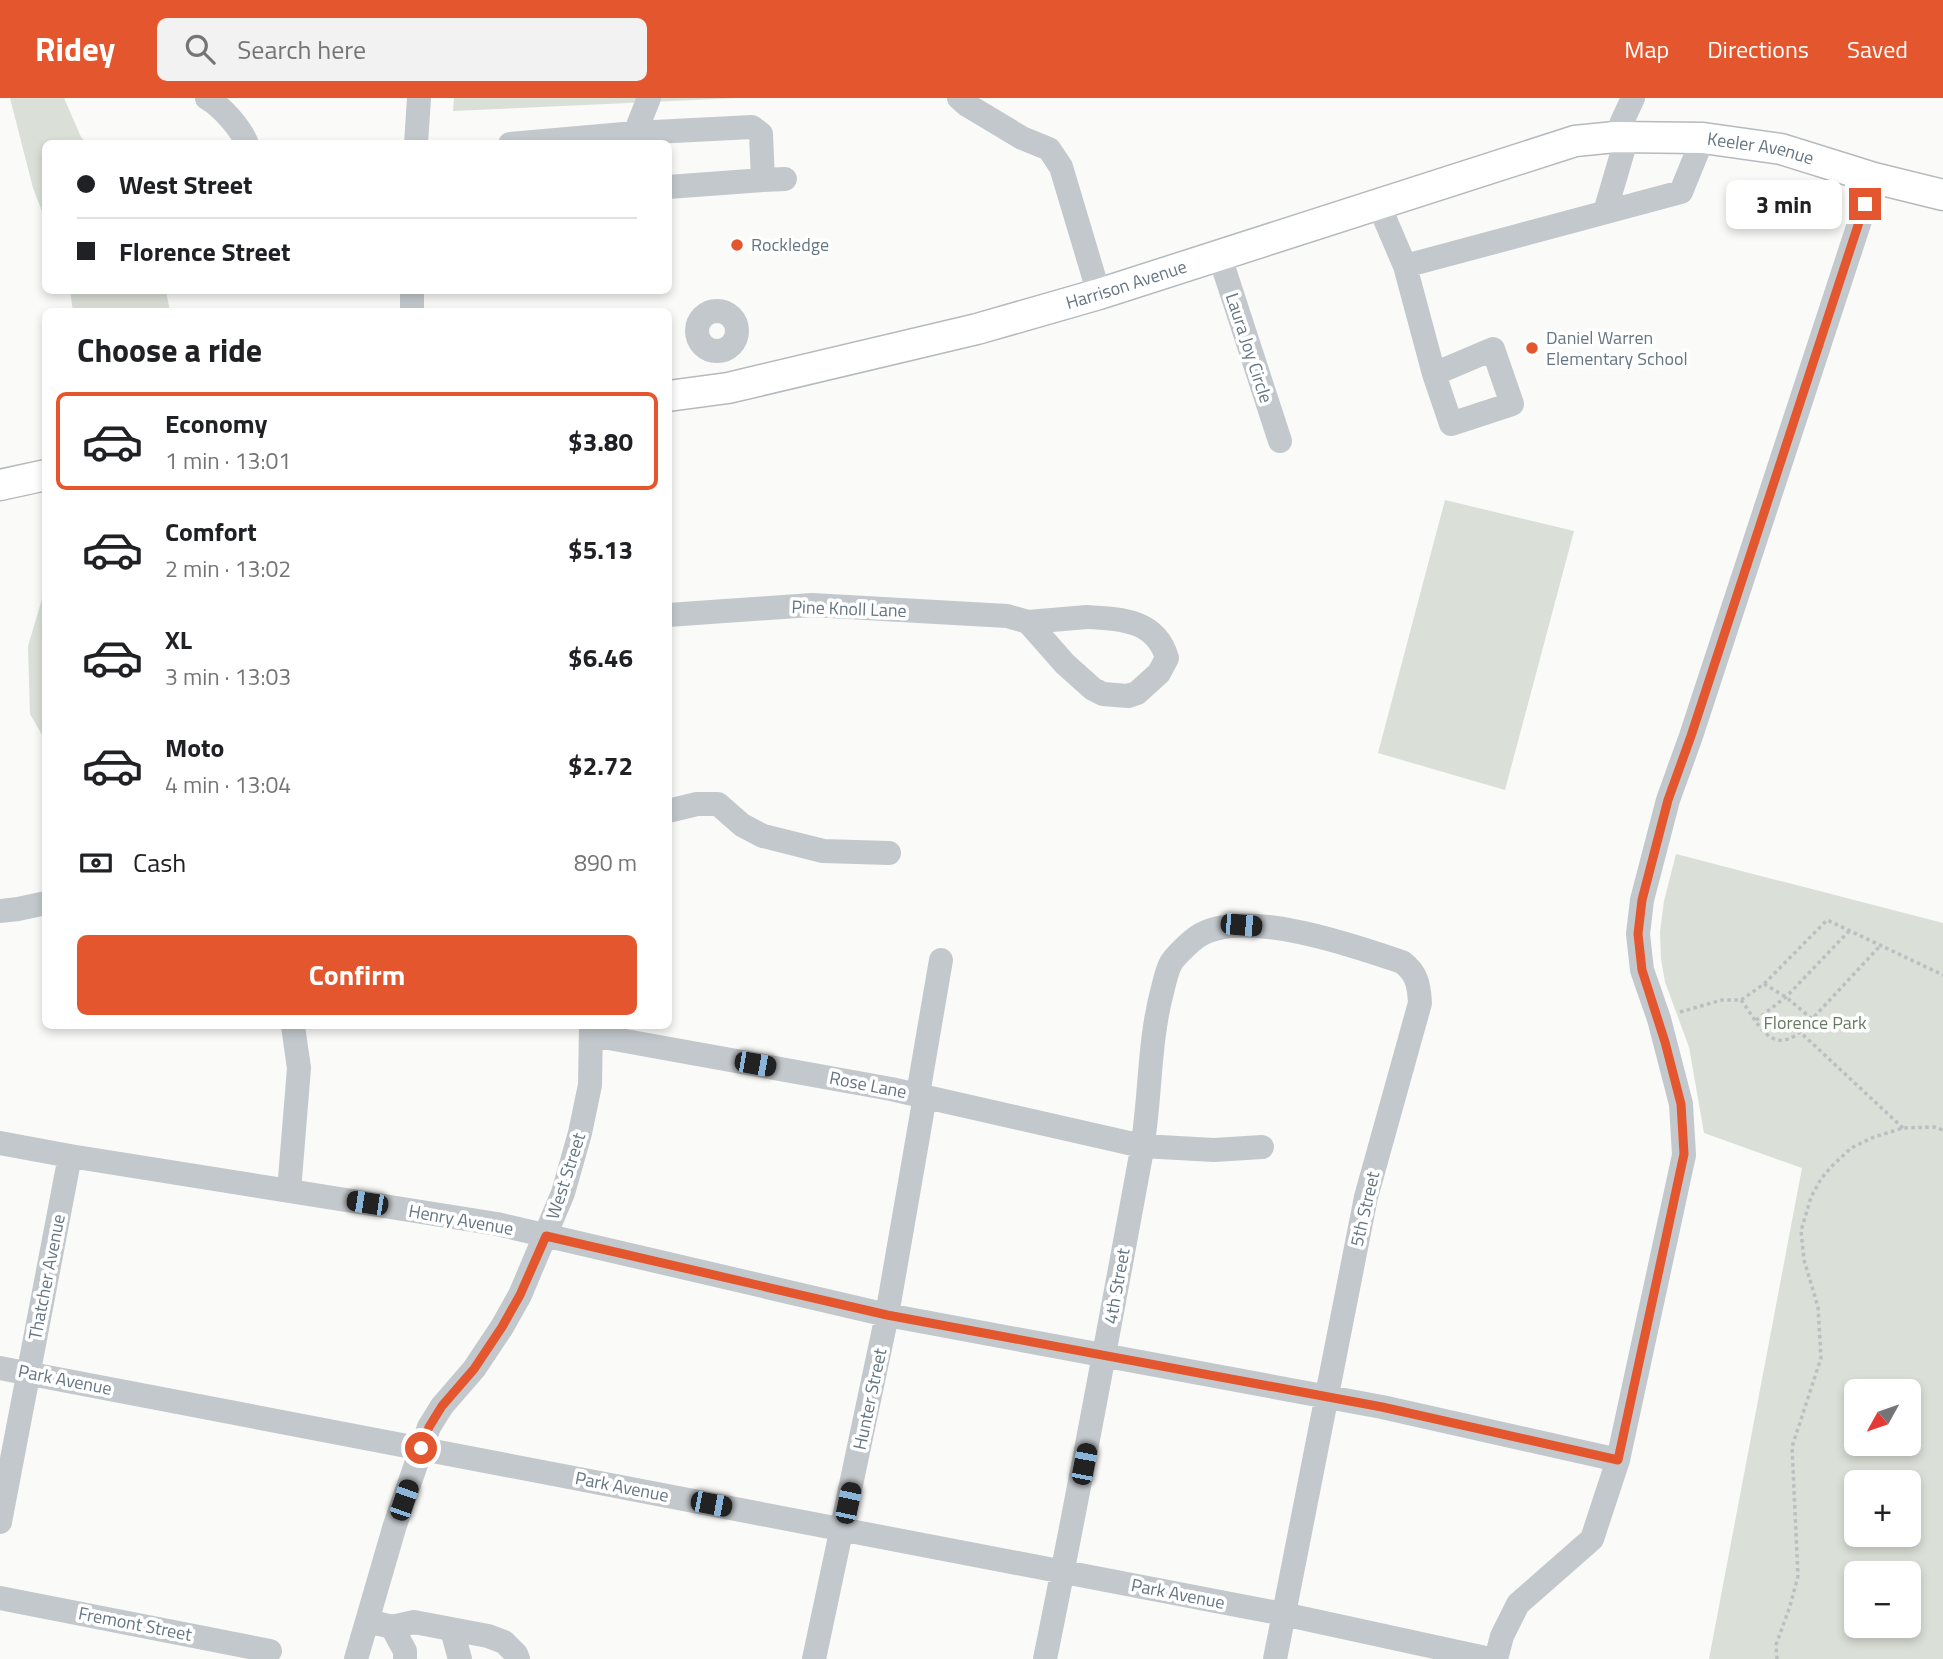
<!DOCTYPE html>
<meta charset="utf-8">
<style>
:root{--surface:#fff;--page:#f2f2f2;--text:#202124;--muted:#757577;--line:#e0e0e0;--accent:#e4572e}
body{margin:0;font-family:"Titillium Web",sans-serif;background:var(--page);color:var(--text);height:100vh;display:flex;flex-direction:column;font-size:26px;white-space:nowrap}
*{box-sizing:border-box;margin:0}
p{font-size:23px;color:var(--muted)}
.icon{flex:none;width:38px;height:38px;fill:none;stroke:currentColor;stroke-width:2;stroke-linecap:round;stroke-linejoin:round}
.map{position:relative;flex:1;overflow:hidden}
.details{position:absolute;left:42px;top:210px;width:630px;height:721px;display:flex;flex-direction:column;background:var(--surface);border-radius:10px;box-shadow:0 4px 10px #0003}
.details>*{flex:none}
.banner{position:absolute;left:42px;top:42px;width:630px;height:154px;border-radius:10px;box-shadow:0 4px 10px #0003;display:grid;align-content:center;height:154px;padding:0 35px;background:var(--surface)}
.needle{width:46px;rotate:230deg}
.fabs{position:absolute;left:1844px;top:1281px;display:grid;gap:14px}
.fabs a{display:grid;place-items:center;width:77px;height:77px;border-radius:10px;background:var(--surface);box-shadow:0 4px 10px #0003;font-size:35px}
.end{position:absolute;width:32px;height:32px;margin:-16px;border:9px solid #e4572e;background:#fff;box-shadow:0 0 0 4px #fff}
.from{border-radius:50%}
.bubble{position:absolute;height:49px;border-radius:10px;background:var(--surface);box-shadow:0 4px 10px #0003;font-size:23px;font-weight:700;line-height:49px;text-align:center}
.car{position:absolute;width:21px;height:42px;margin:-21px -10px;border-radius:9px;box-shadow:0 0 5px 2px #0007;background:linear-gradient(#222 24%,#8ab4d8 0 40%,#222 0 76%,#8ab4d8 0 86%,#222 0)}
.banner b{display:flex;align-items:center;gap:24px;height:66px;font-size:26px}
.banner b+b{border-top:2px solid var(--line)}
.banner i{width:18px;height:18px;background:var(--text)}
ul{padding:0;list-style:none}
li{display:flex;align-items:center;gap:21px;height:98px;margin:0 14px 10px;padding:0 21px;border:4px solid transparent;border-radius:10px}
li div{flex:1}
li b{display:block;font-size:26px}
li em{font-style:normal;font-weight:700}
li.on{border-color:var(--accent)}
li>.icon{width:63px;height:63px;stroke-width:1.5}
h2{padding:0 35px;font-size:32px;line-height:84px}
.pay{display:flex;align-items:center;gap:18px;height:77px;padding:0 35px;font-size:26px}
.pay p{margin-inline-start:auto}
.action{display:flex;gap:14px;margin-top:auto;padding:14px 35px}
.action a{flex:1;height:80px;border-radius:10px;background:var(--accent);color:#fff;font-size:28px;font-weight:700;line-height:80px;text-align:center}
header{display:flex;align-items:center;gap:42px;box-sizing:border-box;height:98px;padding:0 35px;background:var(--accent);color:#fff}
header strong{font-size:33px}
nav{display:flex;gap:38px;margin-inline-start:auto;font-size:24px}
.search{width:490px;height:63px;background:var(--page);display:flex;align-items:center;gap:18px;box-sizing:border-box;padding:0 24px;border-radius:10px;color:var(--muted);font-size:26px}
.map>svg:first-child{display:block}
.green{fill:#dadfd7;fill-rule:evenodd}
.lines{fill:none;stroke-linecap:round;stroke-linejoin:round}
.major-casing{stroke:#b5babe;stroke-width:33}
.path{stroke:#bbbfc2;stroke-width:3.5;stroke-dasharray:3.5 3.5;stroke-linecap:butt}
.minor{stroke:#c3c8cc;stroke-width:24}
.major{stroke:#fff;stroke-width:30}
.route{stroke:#e4572e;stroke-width:9}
.poi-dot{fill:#e4572e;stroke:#fff;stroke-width:2.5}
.labels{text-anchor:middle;stroke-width:7;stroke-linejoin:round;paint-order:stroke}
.street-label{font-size:18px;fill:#657683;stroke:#fff}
.poi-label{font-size:18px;fill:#657683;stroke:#fff;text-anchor:start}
.park-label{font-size:18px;fill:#687a64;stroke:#fff}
</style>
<header>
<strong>Ridey</strong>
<div class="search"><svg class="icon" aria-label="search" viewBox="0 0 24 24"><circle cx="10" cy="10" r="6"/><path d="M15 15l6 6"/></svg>Search here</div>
<nav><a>Map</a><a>Directions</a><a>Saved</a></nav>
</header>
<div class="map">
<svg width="1943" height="1561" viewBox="0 0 1943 1561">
<rect width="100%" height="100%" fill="#fafaf8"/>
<path class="green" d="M10,0h54l17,39 6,6 -41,1 -1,75 -12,-31z
M454,0h283l-284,13z
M70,193h96l4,20h-97z
M1445,402l129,31 -69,259 -127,-37z
M45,491v151l-15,-26 -2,-68z
M1676,756l267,69v736h-234l93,-491 -98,-35 -15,-86 -24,-65 -4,-23 -1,-27 4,-31zM1857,1293h52v53h-52zM1857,1384h52v53h-52zM1857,1475h52v53h-52z"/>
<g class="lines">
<defs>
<g id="major">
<path id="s1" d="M668,298l60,-8 249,-59 122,-35 476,-153 40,-4 88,1 78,11 93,29 69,17"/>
<path d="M0,387l46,-10"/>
</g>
</defs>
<use href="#major" class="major-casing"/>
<path class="path" d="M1764,886l22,13 26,22
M1741,902c17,22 29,56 59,32l103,96
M1680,914l42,-12h19l23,-16 63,-64 116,55
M1756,922l30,-23 63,-66
M1800,934l80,-86
M1777,1561l-1,-14 14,-39 8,-30 -6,-129 29,-89 -3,-51 -14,-47 -3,-29 10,-34 10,-18 10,-12 20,-19 23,-11 29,-9 31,-1 9,3"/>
<path class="minor" d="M207,0c14,8 34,30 40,46
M959,0l8,7 55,33 27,11 12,18 38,127
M635,35l14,-35
M1615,39l18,-39
M416,46l3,-46
M510,46l125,-11 117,-6 9,7 2,46 -95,7
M763,82l22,-1
M1378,105l27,63 276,-74 22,-54
M1605,114l22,-75
M1219,156l61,187
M1405,168l29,108 59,-25 19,55 -61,20 -17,-50
M697 233a20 20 0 1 1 40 0a20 20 0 1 1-40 0Z
M412,214v-22
M668,517l144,-10 195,11 21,6
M1087,519c35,2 69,3 80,41l-8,15 -22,20 -9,3 -25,-2 -10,-5 -28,-25 -37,-42z
M668,713l29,-7h21l24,21 21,11 60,15 66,2
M0,813l18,-2 28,-6
M592,937l299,54 251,57 72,4 48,-3
M918,996l23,-134
M0,1045l70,13 427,68 390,91 495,92 236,53
M289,1093l10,-123 -6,-42
M0,1270l1283,246 207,45
M0,1424l70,-366
M0,1500l270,53
M376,1525l16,4 13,24v8
M392,1529l22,-5 74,14 16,6 12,12 2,5
M452,1532l8,29
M356,1561l39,-134 34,-98 13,-21 32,-37 28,-42 18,-32 43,-102 17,-60 10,-48 1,-59
M814,1561l73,-344 38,-219
M1045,1561c34,-167 65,-335 96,-504 10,-55 7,-113 22,-167 2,-8 4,-18 8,-25 4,-7 20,-22 26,-26 45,-31 158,9 205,25 15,11 17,23 18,41l-54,194 -91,462
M1496,1561l6,-23 16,-32 74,-65 26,-79 66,-305 -3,-51 -22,-85 -17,-49 -4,-36 4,-34 26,-100 23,-64 183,-558"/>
<use href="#major" class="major"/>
</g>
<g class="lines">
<path class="route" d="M421,1350l8,-21 13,-21 32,-37 28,-42 18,-32 26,-59 341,79 495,92 236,53 66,-306 -3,-50 -16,-62 -23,-72 -4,-36 4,-34 26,-100 23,-64 174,-532"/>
</g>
<g class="poi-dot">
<circle cx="737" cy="147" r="7"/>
<circle cx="1532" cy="250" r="7"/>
</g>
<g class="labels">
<g class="street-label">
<text dy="6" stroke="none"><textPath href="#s1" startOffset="1130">Keeler Avenue</textPath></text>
<text dy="6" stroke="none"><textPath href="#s1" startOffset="472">Harrison Avenue</textPath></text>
<text transform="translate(1249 250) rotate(72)" y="6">Laura Joy Circle</text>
<text transform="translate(849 511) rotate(2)" y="6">Pine Knoll Lane</text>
<text transform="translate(868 987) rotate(11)" y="6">Rose Lane</text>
<text transform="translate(566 1078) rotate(-72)" y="6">West Street</text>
<text transform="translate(1365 1111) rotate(-77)" y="6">5th Street</text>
<text transform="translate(461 1122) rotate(10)" y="6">Henry Avenue</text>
<text transform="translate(47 1179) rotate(-79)" y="6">Thatcher Avenue</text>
<text transform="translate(1117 1188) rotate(-80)" y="6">4th Street</text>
<text transform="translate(65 1282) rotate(11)" y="6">Park Avenue</text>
<text transform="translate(870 1301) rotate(-78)" y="6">Hunter Street</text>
<text transform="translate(622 1389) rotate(11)" y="6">Park Avenue</text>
<text transform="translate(1178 1496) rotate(11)" y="6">Park Avenue</text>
<text transform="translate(135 1526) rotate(11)" y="6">Fremont Street</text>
</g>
<g class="poi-label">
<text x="751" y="153">Rockledge</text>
<text x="1546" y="246">Daniel Warren<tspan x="1546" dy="21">Elementary School</tspan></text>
</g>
<g class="park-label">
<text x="1815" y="931">Florence Park</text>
</g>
</g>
</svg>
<div class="fabs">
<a><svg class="needle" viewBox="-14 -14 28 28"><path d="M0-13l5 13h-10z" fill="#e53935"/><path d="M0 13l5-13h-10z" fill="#757577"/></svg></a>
<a>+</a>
<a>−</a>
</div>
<i class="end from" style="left:421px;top:1350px"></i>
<i class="end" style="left:1865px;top:106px"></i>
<div class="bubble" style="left:1726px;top:82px;width:116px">3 min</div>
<i class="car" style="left:1241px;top:827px;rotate:95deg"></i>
<i class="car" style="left:755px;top:966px;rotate:100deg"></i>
<i class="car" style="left:367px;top:1105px;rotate:279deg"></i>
<i class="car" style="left:1084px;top:1366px;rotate:11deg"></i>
<i class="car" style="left:404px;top:1402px;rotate:19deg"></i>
<i class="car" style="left:848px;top:1405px;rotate:12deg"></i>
<i class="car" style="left:711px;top:1406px;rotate:101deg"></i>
<div class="banner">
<b><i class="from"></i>West Street</b>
<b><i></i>Florence Street</b>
</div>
<section class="details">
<h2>Choose a ride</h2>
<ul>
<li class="on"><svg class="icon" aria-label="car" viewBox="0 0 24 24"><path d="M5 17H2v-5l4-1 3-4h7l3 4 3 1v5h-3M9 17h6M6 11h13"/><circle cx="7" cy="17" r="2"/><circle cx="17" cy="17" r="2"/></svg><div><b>Economy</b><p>1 min · 13:01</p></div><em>$3.80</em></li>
<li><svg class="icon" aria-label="car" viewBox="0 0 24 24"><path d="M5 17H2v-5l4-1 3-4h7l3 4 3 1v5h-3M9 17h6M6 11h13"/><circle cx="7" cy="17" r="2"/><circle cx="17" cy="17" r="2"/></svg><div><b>Comfort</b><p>2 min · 13:02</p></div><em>$5.13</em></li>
<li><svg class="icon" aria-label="car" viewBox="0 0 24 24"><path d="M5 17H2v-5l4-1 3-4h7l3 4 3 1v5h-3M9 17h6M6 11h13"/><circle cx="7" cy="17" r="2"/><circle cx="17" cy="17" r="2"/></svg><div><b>XL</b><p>3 min · 13:03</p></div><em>$6.46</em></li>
<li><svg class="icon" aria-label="car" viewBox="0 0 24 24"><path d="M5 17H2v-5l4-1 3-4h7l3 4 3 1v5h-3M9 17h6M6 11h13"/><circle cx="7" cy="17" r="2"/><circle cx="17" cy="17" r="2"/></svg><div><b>Moto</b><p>4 min · 13:04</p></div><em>$2.72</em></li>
</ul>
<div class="pay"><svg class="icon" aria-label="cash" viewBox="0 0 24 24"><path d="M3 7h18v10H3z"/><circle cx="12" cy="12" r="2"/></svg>Cash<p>890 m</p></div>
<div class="action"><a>Confirm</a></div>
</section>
</div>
